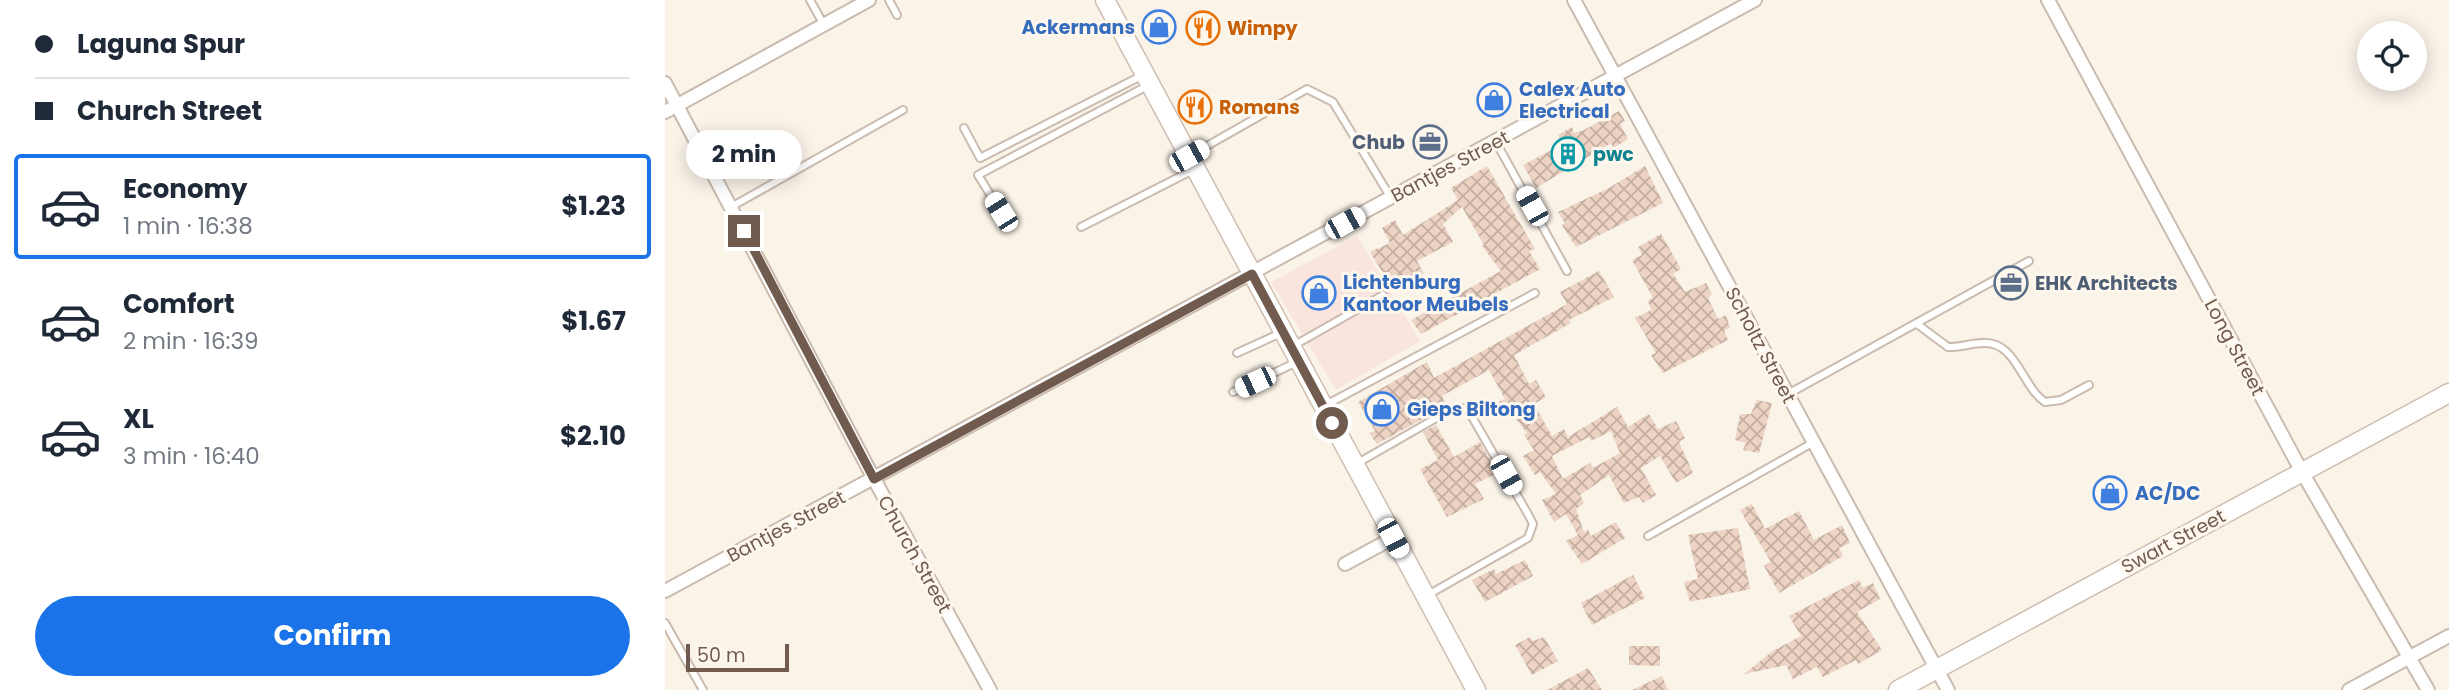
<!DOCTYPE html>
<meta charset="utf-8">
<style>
:root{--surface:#fff;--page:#f2f2f3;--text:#1f2937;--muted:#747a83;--line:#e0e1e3;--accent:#1a73e8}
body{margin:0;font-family:Poppins,sans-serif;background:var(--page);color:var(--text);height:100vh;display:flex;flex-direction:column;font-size:26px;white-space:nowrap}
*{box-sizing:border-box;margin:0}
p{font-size:23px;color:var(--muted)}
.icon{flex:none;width:38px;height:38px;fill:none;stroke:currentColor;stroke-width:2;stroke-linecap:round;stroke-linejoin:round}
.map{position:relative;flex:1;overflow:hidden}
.panel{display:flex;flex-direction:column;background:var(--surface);width:665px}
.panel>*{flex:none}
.hud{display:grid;align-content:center;height:154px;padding:0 35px;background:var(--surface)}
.tools{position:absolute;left:1692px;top:21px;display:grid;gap:14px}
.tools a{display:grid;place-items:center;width:70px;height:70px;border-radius:50%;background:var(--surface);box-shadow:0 4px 18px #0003;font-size:35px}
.scale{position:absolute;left:21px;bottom:18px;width:103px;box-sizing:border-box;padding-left:7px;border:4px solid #715b4f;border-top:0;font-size:19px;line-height:24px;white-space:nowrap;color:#715b4f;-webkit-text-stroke:5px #fdf7ee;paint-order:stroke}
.end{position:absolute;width:32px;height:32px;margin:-16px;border:9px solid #715b4f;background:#fff;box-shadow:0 0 0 4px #fff}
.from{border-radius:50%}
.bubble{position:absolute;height:49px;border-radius:24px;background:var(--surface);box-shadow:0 4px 18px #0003;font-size:23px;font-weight:700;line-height:49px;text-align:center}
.car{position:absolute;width:21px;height:42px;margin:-21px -10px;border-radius:9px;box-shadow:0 0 5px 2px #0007;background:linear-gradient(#fff 24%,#345 0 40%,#fff 0 76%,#345 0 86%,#fff 0)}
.hud b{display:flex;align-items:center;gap:24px;height:66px;font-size:26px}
.hud b+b{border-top:2px solid var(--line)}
.hud i{width:18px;height:18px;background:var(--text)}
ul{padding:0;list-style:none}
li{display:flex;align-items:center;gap:21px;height:105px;margin:0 14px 10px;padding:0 21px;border:4px solid transparent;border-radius:7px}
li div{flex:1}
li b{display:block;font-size:26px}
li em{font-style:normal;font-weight:700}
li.on{border-color:var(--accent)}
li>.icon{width:63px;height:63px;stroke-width:1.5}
.button{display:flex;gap:14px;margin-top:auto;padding:14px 35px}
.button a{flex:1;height:80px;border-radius:42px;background:var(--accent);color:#fff;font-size:28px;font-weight:700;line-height:80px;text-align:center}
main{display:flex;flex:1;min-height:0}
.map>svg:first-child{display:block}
.commercial{fill:#f9e5dd}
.building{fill:url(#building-cross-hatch);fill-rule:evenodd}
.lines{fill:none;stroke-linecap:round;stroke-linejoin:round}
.lane-casing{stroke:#cbbbaf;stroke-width:10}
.street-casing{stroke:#cbbbaf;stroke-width:16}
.secondary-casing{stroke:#cfbdb0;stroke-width:21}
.lane{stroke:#fff;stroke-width:6}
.street{stroke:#fff;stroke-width:12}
.secondary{stroke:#fff;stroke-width:18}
.route{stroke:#715b4f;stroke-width:9}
.labels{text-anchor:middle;stroke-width:6;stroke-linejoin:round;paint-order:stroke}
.shop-label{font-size:19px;font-weight:bold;fill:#366cbe;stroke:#fdf7ee;text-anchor:start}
.food-label{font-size:19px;font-weight:bold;fill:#c56008;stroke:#fdf7ee;text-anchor:start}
.service-label{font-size:19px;font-weight:bold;fill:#4e5e75;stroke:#fdf7ee;text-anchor:end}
.culture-label{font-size:19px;font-weight:bold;fill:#0d838f;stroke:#fdf7ee;text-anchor:start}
.street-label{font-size:19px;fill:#715b4f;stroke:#fdf7ee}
</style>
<main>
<section class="panel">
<div class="hud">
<b><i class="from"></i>Laguna Spur</b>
<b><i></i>Church Street</b>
</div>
<ul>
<li class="on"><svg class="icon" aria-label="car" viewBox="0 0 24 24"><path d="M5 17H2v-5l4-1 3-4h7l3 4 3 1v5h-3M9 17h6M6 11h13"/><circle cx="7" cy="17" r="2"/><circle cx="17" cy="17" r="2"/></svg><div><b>Economy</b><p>1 min · 16:38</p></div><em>$1.23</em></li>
<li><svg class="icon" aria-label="car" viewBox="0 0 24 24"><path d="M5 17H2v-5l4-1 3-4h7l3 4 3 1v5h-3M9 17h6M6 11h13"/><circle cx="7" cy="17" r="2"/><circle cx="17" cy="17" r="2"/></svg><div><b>Comfort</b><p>2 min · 16:39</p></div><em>$1.67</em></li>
<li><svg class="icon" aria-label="car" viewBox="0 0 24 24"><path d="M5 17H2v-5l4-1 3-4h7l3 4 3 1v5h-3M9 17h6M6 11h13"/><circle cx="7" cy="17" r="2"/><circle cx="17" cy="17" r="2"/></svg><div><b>XL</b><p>3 min · 16:40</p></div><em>$2.10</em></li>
</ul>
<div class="button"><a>Confirm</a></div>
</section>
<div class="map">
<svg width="1784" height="690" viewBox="0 0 1784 690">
<defs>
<pattern id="building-cross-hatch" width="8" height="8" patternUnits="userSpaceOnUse" patternTransform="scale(1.75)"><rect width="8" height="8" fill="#ecd3c3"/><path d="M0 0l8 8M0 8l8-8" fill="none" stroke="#c4aea1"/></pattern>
</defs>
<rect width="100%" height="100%" fill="#faf3e8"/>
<path class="commercial" d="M692,236l63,105 -84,49 -65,-108z"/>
<path class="building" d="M954,111l6,10 -5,3 8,15 -15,9 -2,-5 -75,45 -13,-23 40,-21 -5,-9 14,-8 2,6 8,-2z
M822,166l48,83 -6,2 11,18 -119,65 -10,-14 90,-49 -19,-25 2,-1 -22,-38 -19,17 10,18 -36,19 7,13 -30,17 -24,-39 20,-9 -8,-15 13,-8 8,15 55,-35 -7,-12z
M980,166l18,37 -87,44 -14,-22 3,-2 -7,-11 51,-24z
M996,234l20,35 -8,5 12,18 21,-9 6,11 -4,4 10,21 8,-4 4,13 -6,2 4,10 -65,33 -12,-18 5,-2 -21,-35 16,-8 -3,-9 5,-3 -21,-38 10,-5 -4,-8z
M934,271l15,26 -45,23 2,3 -57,32 15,29 7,-4 10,17 -12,7 18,32 12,-7 4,8 49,-30 11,20 21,-13 9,15 18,-8 9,17 -6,4 14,31 -17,10 -16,-27 -19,12 15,27 -13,8 -4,-6 -15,6 -15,-28 -29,20 4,8 -8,6 8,23 4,-2 3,6 25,-14 9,16 -43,26 -16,-23 12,-6 -12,-21 -12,8 -12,-22 14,-6 -16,-22 -5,3 -12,-19 11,-6 -10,-15 3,-2 -14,-18 -7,1 -8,-14 7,-3 -16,-29 -47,26 4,10 -69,38 -8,-11 6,-2 -17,-29 69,-40 7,16 133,-74 -7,-12zM946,431l9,22 -27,15 -3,-5 -27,16 -11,-23 37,-19 2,4z
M1092,400l15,3 -13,50 -16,-3 3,-7 -11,-3 5,-26h11z
M771,425l18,32 26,-15 17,31 -22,11 9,15 -37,18 -27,-48 18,-9 -15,-28z
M1087,504l13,25 34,-18 15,29 28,-15 8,18 -11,5 4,8 -64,37 -15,-27 7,-4 -31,-52z
M1073,528l12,61 -60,13 -6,-20 14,-3 -10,-44z
M860,560l8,16 -48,26 -13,-22 22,-11 2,5z
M968,575l12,23 -53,27 -11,-22z
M1194,580l4,8 10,-5 7,16 -23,13 25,38 -24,14 -2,-4 -33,17 -6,-10 -24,12 -7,-14 -42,9 29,-23 28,-15 -12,-20z
M865,637l3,4 11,-4 14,24 -26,14 -17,-30z
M964,646h31v20l-31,-1z
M923,668l14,22h-55z
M997,676l6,14h-36z"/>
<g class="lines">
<defs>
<path id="lane" d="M145,0l14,25
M224,0l8,15
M299,128l16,30 163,-83
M831,142l71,129
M526,155l116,-66 26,13 58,96
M66,207l172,-97
M336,212l-23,-37 171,-90
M416,227l114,-58
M1252,324l31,23c14,1 31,-7 45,-3 24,6 32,45 52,58l16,-2 28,-15
M628,346l90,-51
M572,353l44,-20
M568,392l64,-30
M1123,394l241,-133
M659,406l211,-113
M691,464l96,-55 15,-1 62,108 4,8 -5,14 -102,58
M983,536l166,-94
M0,623l38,67"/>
<path id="street" d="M909,0l374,690
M1383,0l254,472 126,218
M0,83l209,396 116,211
M0,112l204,-112
M680,564l48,-26
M0,591l1090,-591
M1684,690l100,-54"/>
<path id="secondary" d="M440,0l371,690
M1233,690l551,-297"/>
</defs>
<use href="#lane" class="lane-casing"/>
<use href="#street" class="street-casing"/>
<use href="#secondary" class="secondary-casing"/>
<use href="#lane" class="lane"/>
<use href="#street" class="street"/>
<use href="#secondary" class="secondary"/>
</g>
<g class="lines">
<path class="route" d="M79,231l130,248 378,-205 80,149"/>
</g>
<defs>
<symbol id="shop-ring" viewBox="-11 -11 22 22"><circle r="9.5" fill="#fdf7ee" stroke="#3f7fe0" stroke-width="1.5"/><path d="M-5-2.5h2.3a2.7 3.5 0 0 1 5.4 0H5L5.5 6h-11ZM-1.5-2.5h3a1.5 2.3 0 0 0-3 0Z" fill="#3f7fe0"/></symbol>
<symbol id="restaurant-ring" viewBox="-11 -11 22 22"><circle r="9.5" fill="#fdf7ee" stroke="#e8710a" stroke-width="1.5"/><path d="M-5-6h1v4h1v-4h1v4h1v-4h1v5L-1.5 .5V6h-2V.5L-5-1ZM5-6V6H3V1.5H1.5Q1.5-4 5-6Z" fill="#e8710a"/></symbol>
<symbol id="office-ring" viewBox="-11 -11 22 22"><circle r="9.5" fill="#fdf7ee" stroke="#5c6f8a" stroke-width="1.5"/><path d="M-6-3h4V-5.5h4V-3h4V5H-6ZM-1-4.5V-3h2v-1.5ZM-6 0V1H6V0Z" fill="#5c6f8a"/></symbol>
<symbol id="building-ring" viewBox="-11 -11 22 22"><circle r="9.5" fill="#fdf7ee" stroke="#0f9aa8" stroke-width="1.5"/><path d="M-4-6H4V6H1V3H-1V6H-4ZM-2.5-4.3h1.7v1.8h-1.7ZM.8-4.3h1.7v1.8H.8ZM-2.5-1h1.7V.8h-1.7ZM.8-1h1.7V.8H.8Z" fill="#0f9aa8"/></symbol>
</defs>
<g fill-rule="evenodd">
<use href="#shop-ring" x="475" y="8" width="38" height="38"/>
<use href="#restaurant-ring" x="519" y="9" width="38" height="38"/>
<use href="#shop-ring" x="810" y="81" width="38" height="38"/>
<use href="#restaurant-ring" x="511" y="88" width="38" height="38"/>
<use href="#office-ring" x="746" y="123" width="38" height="38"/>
<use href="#building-ring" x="884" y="135" width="38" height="38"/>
<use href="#office-ring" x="1327" y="264" width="38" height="38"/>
<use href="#shop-ring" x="635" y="274" width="38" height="38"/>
<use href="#shop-ring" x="698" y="390" width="38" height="38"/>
<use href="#shop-ring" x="1426" y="474" width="38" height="38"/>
</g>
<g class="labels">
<g class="shop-label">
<text x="470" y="34" text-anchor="end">Ackermans</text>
<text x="854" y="96">Calex Auto<tspan x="854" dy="22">Electrical</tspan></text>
<text x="678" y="289">Lichtenburg<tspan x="678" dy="22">Kantoor Meubels</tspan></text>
<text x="742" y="416">Gieps Biltong</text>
<text x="1470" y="500">AC/DC</text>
</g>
<g class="food-label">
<text x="562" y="35">Wimpy</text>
<text x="554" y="114">Romans</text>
</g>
<g class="service-label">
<text x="740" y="149">Chub</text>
<text x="1370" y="290" text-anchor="start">EHK Architects</text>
</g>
<g class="culture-label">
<text x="928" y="161">pwc</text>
</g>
<g class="street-label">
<text transform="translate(785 166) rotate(-28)" y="7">Bantjes Street</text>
<text transform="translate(1096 345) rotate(62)" y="7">Scholtz Street</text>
<text transform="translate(1570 347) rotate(62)" y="7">Long Street</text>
<text transform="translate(121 526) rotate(-28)" y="7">Bantjes Street</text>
<text transform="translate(1508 541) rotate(-28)" y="7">Swart Street</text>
<text transform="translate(250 554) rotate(61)" y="7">Church Street</text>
</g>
</g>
</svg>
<div class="tools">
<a><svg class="icon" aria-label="locate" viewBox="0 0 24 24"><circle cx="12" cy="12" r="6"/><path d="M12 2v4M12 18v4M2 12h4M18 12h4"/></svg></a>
</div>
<div class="scale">50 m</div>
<i class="end from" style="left:667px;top:423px"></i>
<i class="end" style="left:79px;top:231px"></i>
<div class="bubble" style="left:21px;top:130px;width:116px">2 min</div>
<i class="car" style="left:524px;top:156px;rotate:61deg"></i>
<i class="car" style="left:867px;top:206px;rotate:331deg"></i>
<i class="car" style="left:336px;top:212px;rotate:328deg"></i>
<i class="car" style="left:680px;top:223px;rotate:61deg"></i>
<i class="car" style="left:590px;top:382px;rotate:245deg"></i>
<i class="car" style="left:841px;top:475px;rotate:151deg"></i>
<i class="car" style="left:728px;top:538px;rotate:152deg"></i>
</div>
</main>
